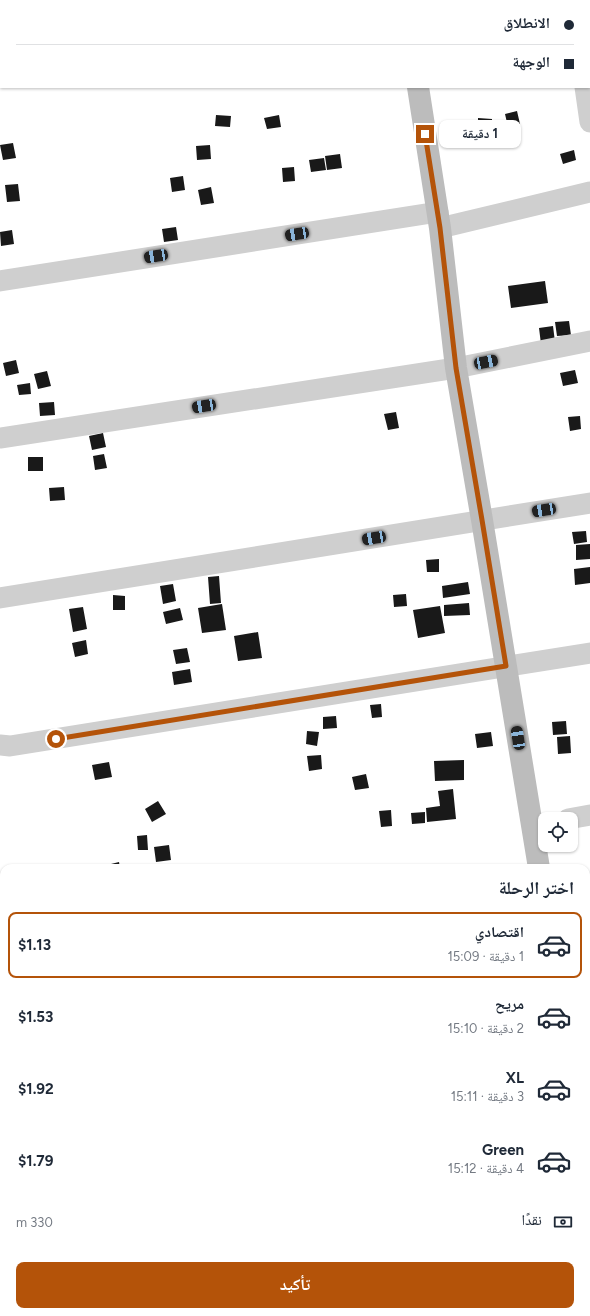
<!DOCTYPE html>
<html lang="ar">
<meta charset="utf-8">
<style>
:root{--surface:#fff;--page:#f2f2f3;--text:#1f2937;--muted:#747a83;--line:#e0e1e3;--accent:#b45309}
body{margin:0;font-family:Figtree,"Noto Naskh Arabic",sans-serif;background:var(--page);color:var(--text);direction:rtl;height:100vh;display:flex;flex-direction:column;font-size:15px;white-space:nowrap}
*{box-sizing:border-box;margin:0}
p{font-size:13px;color:var(--muted)}
.icon{flex:none;width:22px;height:22px;fill:none;stroke:currentColor;stroke-width:2;stroke-linecap:round;stroke-linejoin:round}
.map{position:relative;flex:1;overflow:hidden;direction:ltr}
.sheet{position:absolute;left:0px;top:864px;width:590px;height:452px;display:flex;flex-direction:column;background:var(--surface);border-radius:12px 12px 0 0;box-shadow:0 1px 3px #0004;direction:rtl}
.sheet>*{flex:none}
.top-card{position:absolute;left:0px;top:0px;width:590px;height:88px;box-shadow:0 1px 3px #0004;direction:rtl;display:grid;align-content:center;height:88px;padding:0 16px;background:var(--surface)}
.buttons{position:absolute;left:538px;top:812px;display:grid;gap:8px}
.buttons a{display:grid;place-items:center;width:40px;height:40px;border-radius:8px;background:var(--surface);box-shadow:0 1px 3px #0004;font-size:20px}
.end{position:absolute;width:18px;height:18px;margin:-9px;border:5px solid #b45309;background:#fff;box-shadow:0 0 0 2px #fff}
.from{border-radius:50%}
.bubble{position:absolute;height:28px;border-radius:8px;background:var(--surface);box-shadow:0 1px 3px #0004;font-size:13px;font-weight:700;line-height:28px;text-align:center;direction:rtl}
.car{position:absolute;width:12px;height:24px;margin:-12px -6px;border-radius:5px;box-shadow:0 0 3px 1px #0007;background:linear-gradient(#222 24%,#8ab4d8 0 40%,#222 0 76%,#8ab4d8 0 86%,#222 0)}
.top-card b{display:flex;align-items:center;gap:14px;height:38px;font-size:15px}
.top-card b+b{border-top:1px solid var(--line)}
.top-card i{width:10px;height:10px;background:var(--text)}
ul{padding:0;list-style:none}
li{display:flex;align-items:center;gap:12px;height:66px;margin:0 8px 6px;padding:0 8px;border:2px solid transparent;border-radius:8px}
li div{flex:1}
li b{display:block;font-size:15px}
li em{font-style:normal;font-weight:700}
li.active{border-color:var(--accent)}
li>.icon{width:36px;height:36px;stroke-width:1.5}
h2{padding:0 16px;font-size:18px;line-height:48px}
.pay{display:flex;align-items:center;gap:10px;height:44px;padding:0 16px;font-size:15px}
.pay p{margin-inline-start:auto}
.cta{display:flex;gap:8px;margin-top:auto;padding:8px 16px}
.cta a{flex:1;height:46px;border-radius:8px;background:var(--accent);color:#fff;font-size:16px;font-weight:700;line-height:46px;text-align:center}
.map>svg:first-child{display:block}
.building{fill:#191919}
.lines{fill:none;stroke-linecap:round;stroke-linejoin:round}
.minor{stroke:#cfcfcf;stroke-width:21}
.secondary{stroke:#bcbcbc;stroke-width:22}
.route{stroke:#b45309;stroke-width:5}
</style>
<div class="map">
<svg width="590" height="1316" viewBox="0 0 590 1316">
<rect width="100%" height="100%" fill="#fff"/>
<path class="building" d="M517,111l3,13 -12,3 -3,-13z
M216,115l15,1 -1,11 -15,-1z
M279,115l2,12 -14,2 -3,-11z
M478,118l14,1v12l-14,-1z
M13,143l3,15 -13,2 -3,-15z
M210,145l1,14 -14,1 -1,-14z
M574,150l2,10 -13,4 -3,-10z
M340,154l2,14 -15,2 -2,-14z
M324,158l2,12 -15,2 -2,-12z
M294,167l1,14 -12,1 -1,-14z
M183,176l2,14 -13,2 -2,-14z
M18,184l2,17 -13,1 -2,-17z
M211,187l3,16 -13,2 -3,-15z
M176,227l2,13 -14,2 -2,-13z
M12,230l2,14 -13,2 -1,-14z
M545,281l3,22 -37,5 -3,-22z
M569,321l2,14 -14,1 -2,-14z
M553,326l2,16 -14,2 -2,-16z
M16,360l3,13 -13,3 -3,-13z
M575,370l3,13 -15,3 -3,-13z
M47,371l4,15 -13,3 -4,-15z
M30,383l1,11 -12,1 -2,-10z
M54,402l1,13 -15,1 -1,-13z
M396,412l3,16 -11,2 -4,-16z
M580,416l1,13 -11,2 -2,-14z
M103,433l3,14 -14,3 -3,-14z
M104,454l3,14 -12,2 -2,-14z
M28,457h15v14h-15z
M64,487l1,13 -15,1 -1,-13z
M586,531l1,11 -13,2 -2,-12z
M590,544v15l-14,1v-15z
M439,559v13h-12l-1,-12z
M590,567v16l-15,2 -1,-16z
M219,576l2,27 -11,1 -2,-27z
M468,582l2,12 -27,4 -1,-12z
M173,584l3,17 -13,3 -3,-18z
M406,594l1,12 -13,1 -1,-12z
M113,595l12,1v14h-12z
M469,603l1,12 -26,1v-11z
M222,604l4,26 -24,3 -4,-25z
M440,606l5,27 -27,5 -5,-28z
M83,607l4,22 -14,3 -4,-23z
M180,608l3,12 -17,4 -3,-12z
M258,632l4,26 -24,3 -4,-25z
M86,640l2,14 -13,3 -3,-14z
M187,648l3,14 -14,2 -3,-14z
M190,669l2,13 -18,3 -2,-13z
M381,704l1,13 -10,1 -2,-13z
M336,716l1,12 -14,1v-12z
M566,721l1,13 -14,1 -1,-13z
M307,731l12,1 -2,14 -11,-2z
M491,732l2,14 -16,2 -2,-14z
M570,736l1,17 -13,1 -1,-17z
M321,755l1,14 -13,2 -2,-15z
M464,760v20l-29,1 -1,-20z
M109,762l3,15 -17,3 -3,-15z
M366,774l3,14 -14,2 -3,-13z
M453,789l3,30 -29,3 -1,-14 14,-2 -2,-15z
M158,801l8,13 -14,8 -7,-13z
M391,810l1,16 -11,1 -2,-16z
M425,812v11l-13,1 -1,-11z
M147,835l1,15h-10l-1,-14z
M169,845l2,15 -15,2 -2,-15z
M119,862l1,6h-17v-2z"/>
<g class="lines">
<path class="minor" d="M589,17h1
M585,87l5,35
M440,228l150,-36
M0,281l438,-69
M0,438l456,-70 134,-27
M0,598l590,-95
M0,745l10,1 580,-93
M568,819l22,-4"/>
<path class="secondary" d="M403,0v1
M418,87l22,141 16,140 26,152 57,348
M586,1157l4,24"/>
</g>
<g class="lines">
<path class="route" d="M56,739l450,-73 -24,-146 -26,-152 -16,-140 -15,-94"/>
</g>
</svg>
<div class="buttons">
<a><svg class="icon" aria-label="locate" viewBox="0 0 24 24"><circle cx="12" cy="12" r="6"/><path d="M12 2v4M12 18v4M2 12h4M18 12h4"/></svg></a>
</div>
<i class="end from" style="left:56px;top:739px"></i>
<i class="end" style="left:425px;top:134px"></i>
<div class="bubble" style="left:439px;top:120px;width:82px">1 دقيقة</div>
<i class="car" style="left:297px;top:234px;rotate:261deg"></i>
<i class="car" style="left:156px;top:256px;rotate:261deg"></i>
<i class="car" style="left:486px;top:362px;rotate:79deg"></i>
<i class="car" style="left:204px;top:406px;rotate:261deg"></i>
<i class="car" style="left:544px;top:510px;rotate:261deg"></i>
<i class="car" style="left:374px;top:538px;rotate:260deg"></i>
<i class="car" style="left:518px;top:738px;rotate:351deg"></i>
<div class="top-card">
<b><i class="from"></i>الانطلاق</b>
<b><i></i>الوجهة</b>
</div>
<section class="sheet">
<h2>اختر الرحلة</h2>
<ul>
<li class="active"><svg class="icon" aria-label="car" viewBox="0 0 24 24"><path d="M5 17H2v-5l4-1 3-4h7l3 4 3 1v5h-3M9 17h6M6 11h13"/><circle cx="7" cy="17" r="2"/><circle cx="17" cy="17" r="2"/></svg><div><b>اقتصادي</b><p>1 دقيقة · 15:09</p></div><em>$1.13</em></li>
<li><svg class="icon" aria-label="car" viewBox="0 0 24 24"><path d="M5 17H2v-5l4-1 3-4h7l3 4 3 1v5h-3M9 17h6M6 11h13"/><circle cx="7" cy="17" r="2"/><circle cx="17" cy="17" r="2"/></svg><div><b>مريح</b><p>2 دقيقة · 15:10</p></div><em>$1.53</em></li>
<li><svg class="icon" aria-label="car" viewBox="0 0 24 24"><path d="M5 17H2v-5l4-1 3-4h7l3 4 3 1v5h-3M9 17h6M6 11h13"/><circle cx="7" cy="17" r="2"/><circle cx="17" cy="17" r="2"/></svg><div><b>XL</b><p>3 دقيقة · 15:11</p></div><em>$1.92</em></li>
<li><svg class="icon" aria-label="car" viewBox="0 0 24 24"><path d="M5 17H2v-5l4-1 3-4h7l3 4 3 1v5h-3M9 17h6M6 11h13"/><circle cx="7" cy="17" r="2"/><circle cx="17" cy="17" r="2"/></svg><div><b>Green</b><p>4 دقيقة · 15:12</p></div><em>$1.79</em></li>
</ul>
<div class="pay"><svg class="icon" aria-label="cash" viewBox="0 0 24 24"><path d="M3 7h18v10H3z"/><circle cx="12" cy="12" r="2"/></svg>نقدًا<p>330 m</p></div>
<div class="cta"><a>تأكيد</a></div>
</section>
</div>
